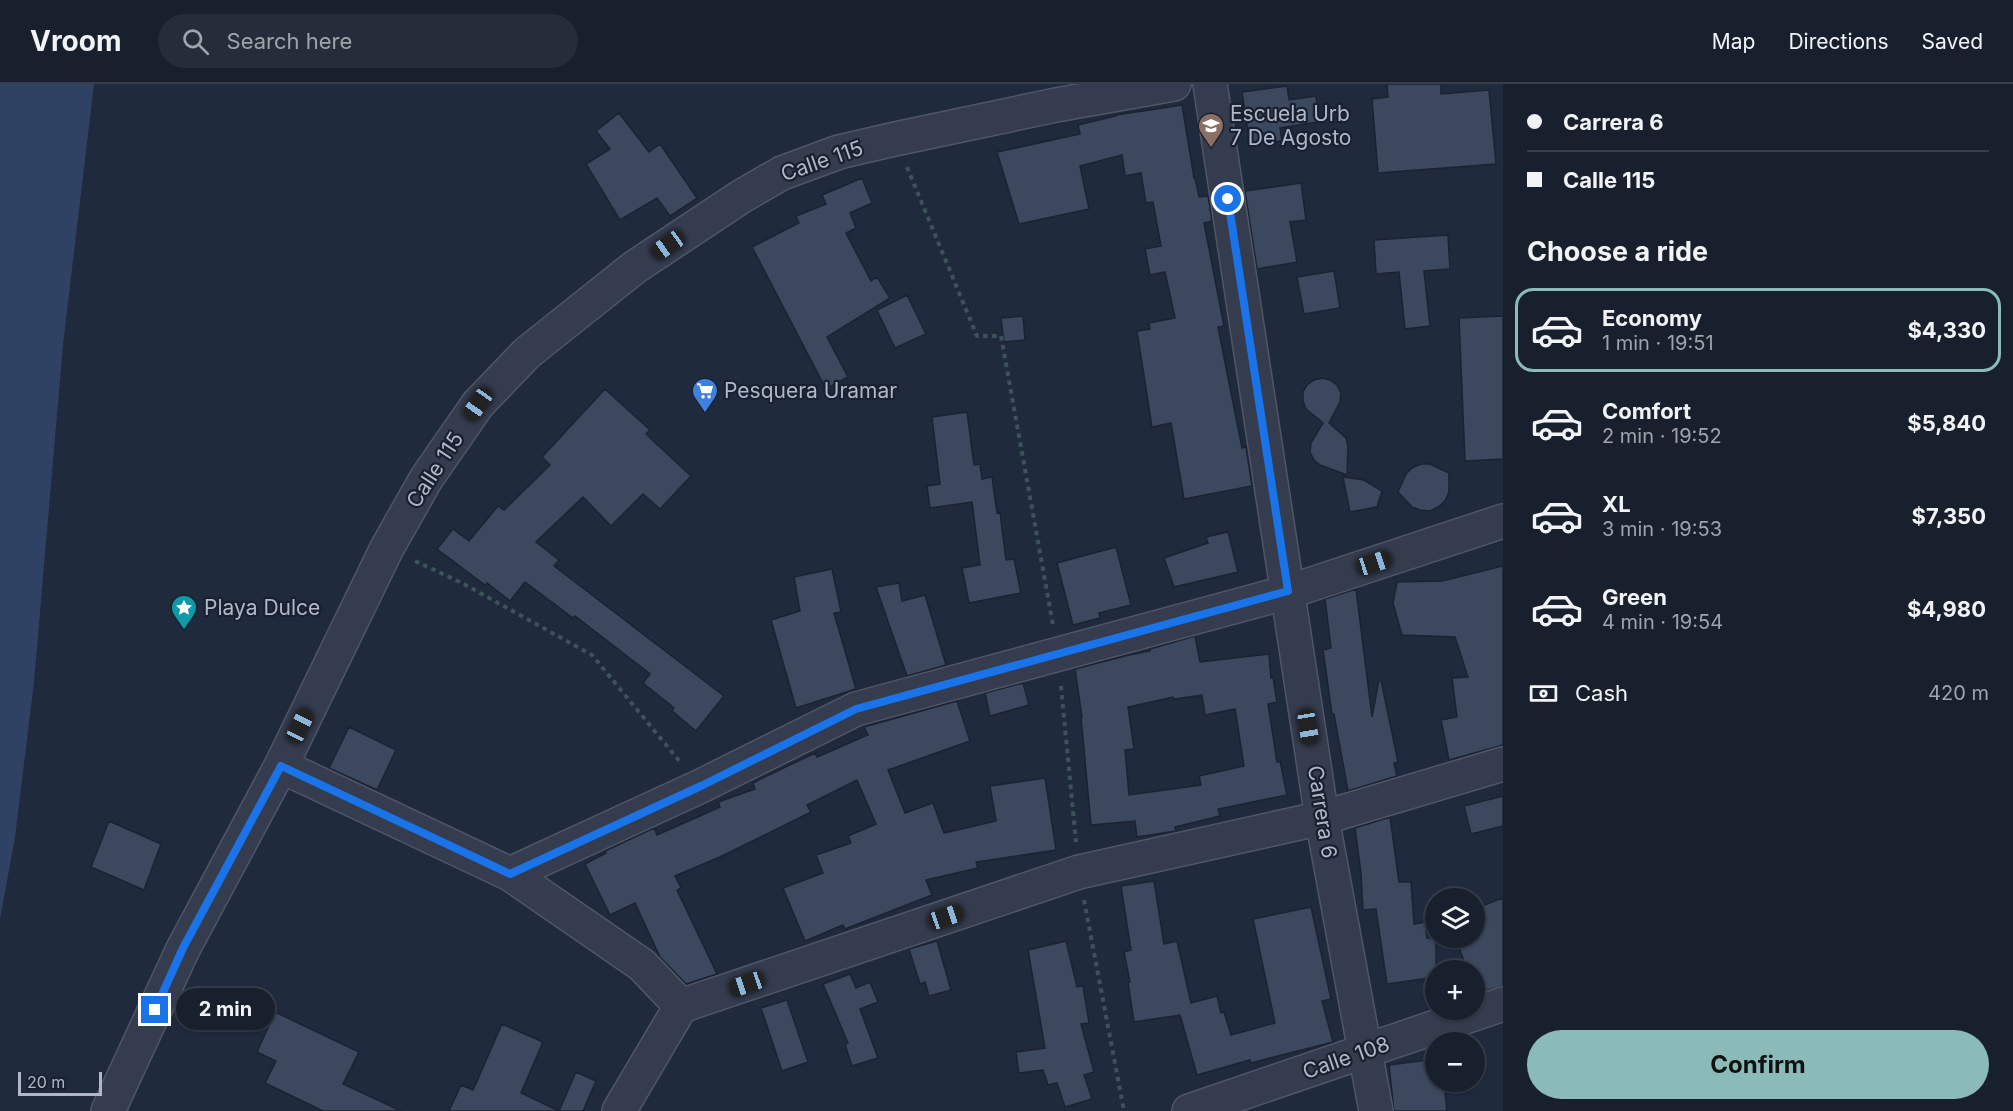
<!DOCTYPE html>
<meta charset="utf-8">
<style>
:root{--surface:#18202e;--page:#252d3a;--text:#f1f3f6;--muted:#9fa3aa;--line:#363e4a;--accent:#8bbbb9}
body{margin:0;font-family:Inter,sans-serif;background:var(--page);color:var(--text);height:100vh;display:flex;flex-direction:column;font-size:22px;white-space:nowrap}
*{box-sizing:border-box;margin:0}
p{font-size:20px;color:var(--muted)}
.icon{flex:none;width:33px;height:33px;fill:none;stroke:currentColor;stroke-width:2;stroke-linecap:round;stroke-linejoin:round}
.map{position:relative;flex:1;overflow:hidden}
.details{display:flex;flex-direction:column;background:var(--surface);width:510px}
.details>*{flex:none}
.hud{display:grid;align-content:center;height:132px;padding:0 24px;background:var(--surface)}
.tools{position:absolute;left:1425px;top:804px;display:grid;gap:12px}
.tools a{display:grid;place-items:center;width:60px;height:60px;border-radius:50%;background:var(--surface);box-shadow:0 2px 4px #0004,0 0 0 2px var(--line);font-size:30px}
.scale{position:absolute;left:18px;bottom:15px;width:84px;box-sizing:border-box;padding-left:6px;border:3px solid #afb7c9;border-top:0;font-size:16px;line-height:21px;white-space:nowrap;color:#afb7c9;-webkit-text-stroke:4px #192131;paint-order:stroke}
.end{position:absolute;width:27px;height:27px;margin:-14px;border:8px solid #1a73e8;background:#fff;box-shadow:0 0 0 3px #fff}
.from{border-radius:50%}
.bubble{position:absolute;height:42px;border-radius:21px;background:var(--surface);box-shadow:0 2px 4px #0004,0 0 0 2px var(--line);font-size:20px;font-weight:700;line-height:42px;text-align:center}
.car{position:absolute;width:18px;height:36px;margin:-18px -9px;border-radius:8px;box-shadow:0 0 4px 2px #0007;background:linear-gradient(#222 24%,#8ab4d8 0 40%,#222 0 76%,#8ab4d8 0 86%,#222 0)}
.hud b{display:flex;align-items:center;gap:21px;height:57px;font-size:22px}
.hud b+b{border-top:2px solid var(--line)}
.hud i{width:15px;height:15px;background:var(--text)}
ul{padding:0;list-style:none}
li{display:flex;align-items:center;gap:18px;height:84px;margin:0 12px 9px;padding:0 12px;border:3px solid transparent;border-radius:18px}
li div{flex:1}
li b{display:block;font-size:22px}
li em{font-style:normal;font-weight:700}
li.selected{border-color:var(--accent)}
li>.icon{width:54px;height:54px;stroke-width:1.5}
h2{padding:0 24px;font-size:27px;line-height:72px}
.pay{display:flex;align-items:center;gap:15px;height:66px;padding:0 24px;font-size:22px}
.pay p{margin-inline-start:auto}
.action{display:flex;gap:12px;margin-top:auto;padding:12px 24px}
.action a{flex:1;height:69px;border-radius:36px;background:var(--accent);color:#111;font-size:24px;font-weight:700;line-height:69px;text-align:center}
header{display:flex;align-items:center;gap:36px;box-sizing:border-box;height:84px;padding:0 30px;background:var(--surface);border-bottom:2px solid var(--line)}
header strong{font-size:28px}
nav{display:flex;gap:33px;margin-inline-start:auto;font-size:21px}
.search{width:420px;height:54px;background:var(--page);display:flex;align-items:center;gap:15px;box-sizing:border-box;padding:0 21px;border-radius:33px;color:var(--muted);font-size:22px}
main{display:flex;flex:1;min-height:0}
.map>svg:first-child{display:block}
.water{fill:#304264}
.building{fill:#3b485d;stroke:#1b2333;stroke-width:1.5;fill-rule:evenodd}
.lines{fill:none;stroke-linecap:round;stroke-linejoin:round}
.minor-casing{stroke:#4f5767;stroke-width:36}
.path{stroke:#3c5458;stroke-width:4;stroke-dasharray:4.5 4.5;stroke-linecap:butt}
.minor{stroke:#343c4d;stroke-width:33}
.route{stroke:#1a73e8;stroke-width:8}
.labels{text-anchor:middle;stroke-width:4.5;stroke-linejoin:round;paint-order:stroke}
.poi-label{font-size:21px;fill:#afb7c9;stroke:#192131;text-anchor:start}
.street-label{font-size:21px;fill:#afb7c9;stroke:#192131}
</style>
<header>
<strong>Vroom</strong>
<div class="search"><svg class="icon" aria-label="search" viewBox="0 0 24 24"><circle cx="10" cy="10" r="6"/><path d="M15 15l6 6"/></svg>Search here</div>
<nav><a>Map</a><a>Directions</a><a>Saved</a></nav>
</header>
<main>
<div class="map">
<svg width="1503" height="1027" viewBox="0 0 1503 1027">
<rect width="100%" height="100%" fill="#202a3d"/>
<path class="water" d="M0,0h94l-31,260 -29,338 -19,155 -15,82z"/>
<path class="building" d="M1387,0h54v10l48,-4 7,74 -118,9 -6,-74 16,-2z
M1287,2l2,14 27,-4 3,26 -39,6 2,13 -32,4 -8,-53z
M1182,21l12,73 1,-1 4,20 9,-1 4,25 -8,2 20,103 -6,1 24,121 4,-1 6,39 -68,13 -13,-76 -19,4 -15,-96 13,-2 -1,-6 26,-5 -10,-46 -15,3 -5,-26 16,-3 -8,-44 -7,1 -5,-30 -16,3 -3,-21 -42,11 9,43 -70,15 -22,-72 83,-18 -2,-9 38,-9v-1z
M619,29l30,39 11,-8 37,54 -27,18 -13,-18 -37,22 -34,-56 24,-15 -14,-18z
M862,94l10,25 -22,10 6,15 -10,5 25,48 6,-4 13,21 -63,39 21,40 -22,12 -74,-142 47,-24 -3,-7 30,-12 -4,-9z
M1301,99l5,37 -16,2 7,40 -40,7 -12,-78z
M1448,151l2,34 -26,2 6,55 -25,3 -6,-57 -23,2 -2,-34z
M1334,187l6,37 -36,6 -7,-37z
M907,211l19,39 -31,14 -18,-38z
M1023,232l2,24 -21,2 -3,-24z
M1503,232v143l-38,2 -6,-143z
M1322,294l8,2 7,5 4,8 -1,9 -11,21 17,15 2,8 -1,29 -27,-10 -6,-5 -4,-8 1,-9 12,-20 -17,-14 -3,-8v-9l4,-7 7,-5z
M605,305l45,41 -4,4 45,42 -31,33 -17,-15 -32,32 -28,-29 -47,45 23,18 -5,6 170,130 -28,35 -24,-20 2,-3 -31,-25 7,-9 -75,-58 -2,2 -48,-36 -15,19 -23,-18 -2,2 -48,-36 16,-20 16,12 29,-35 6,4 46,-45 -8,-8z
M967,328l7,53 6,-1 2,15 10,-2 5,36 3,-1 6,48 8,-1 7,34 -52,10 -7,-35 18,-3 -8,-63 -42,6 -3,-22 13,-2 -8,-67z
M1421,380h9l19,9v19l-4,9 -7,6 -8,4 -10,-1 -8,-3 -14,-15 8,-18 6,-6z
M1343,393l21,3 18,11 -5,16 -27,5z
M1228,448l10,40 -64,15 -10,-29 44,-15 -2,-6z
M1116,463l15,58 -32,8 1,5 -27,7 -16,-62z
M1503,482v179l-54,15 -8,-40 16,-3 -5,-39 16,-1 -13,-40 -53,-2 -9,-32 4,-21 45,-1z
M832,485l9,43 -7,1 22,76 -60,19 -25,-88 29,-9 -6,-34z
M899,499l3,18 23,-6 21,70 -39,11 -31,-89z
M1356,505l16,128 7,-37h2l17,82 -4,1 3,13 -49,15 -14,-77h-2l-9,-64 8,-2 -6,-49z
M1195,552l5,26 69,-8 2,24 2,-1 4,25 -9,2 9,58 3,-1 7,34 -69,14 2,7 -45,11 1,4 -39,6 -2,-16 -44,4 -10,-108h1l-7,-48 54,-14 21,-4v-2zM1202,611l3,20 30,-6 9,57 -45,10 2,9 -72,10 -4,-45 9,-1 -6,-42 45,-10 1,2z
M1023,599l6,22 -39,11 -5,-23z
M957,617l13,40 -82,29 17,43 28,-10 11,30 52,-12 -6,-35 55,-8 11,72 -80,12 2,6 -52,12 6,15 -87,34 -2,-4 -38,16 -22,-53 40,-15 -7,-18 35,-12 -3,-7 28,-12 -19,-44 -50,25 4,7 -91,45 -45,19 6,12 -4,2 40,84 -31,10 -26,-27 -25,-54 -25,12 -25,-51 21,-11 -1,-2 49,-23 3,7 63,-28 -2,-5 37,-13 -2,-6 18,-9 44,-21 2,4 51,-22 -4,-8z
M349,643l47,23 -19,40 -48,-22z
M1503,712v30l-32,8 -7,-28z
M1390,733l9,65h12l3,42 11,-2 2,16h9v39l-49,7 -11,-75 -13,1 -2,-37 -6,-45z
M109,737l52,23 -17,46 -53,-23z
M1154,797l10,63 13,-3 14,62 26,-7 4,17 3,-1 7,23 44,-12 -22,-104 58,-12 20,92 -9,2 11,41 -82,21 -1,-3 -53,15 -17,-60 -46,7 -6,-40h2l-6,-30 7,-2 -10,-64z
M1503,814v88l-29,8v-24h-7l-11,-32h18v-29z
M937,857l14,49 -22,6 -4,-14 -5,2 -11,-35z
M1066,857l11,46 6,-1 6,37 -8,1 13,48 -10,3 8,24 -27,8 -8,-24 -9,2 -5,-15 -24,3 -3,-21 29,-4 -17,-98z
M850,890l6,14 14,-6 8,20 -18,7 18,49 -26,8 -7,-22 3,-1 -25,-59z
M787,916l21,62 -26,9 -21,-63z
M275,928l84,40 -16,32 58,27h-78l-58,-28 11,-22 -19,-9z
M502,940l41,18 -22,51 38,18 17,-39 20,9 -13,30h-134l12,-26 12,5z
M1436,975v23h8l3,29h-53l-5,-46z"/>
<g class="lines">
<defs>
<path id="minor" d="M1210,0l112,734 54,293
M281,682l229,108 132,91 39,41
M510,790l191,-88 155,-77 432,-117 215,-71
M108,1027l75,-162 98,-183 106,-218 39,-69 52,-75 49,-51 108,-86 107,-71 40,-23 57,-21 56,-13 161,-34 118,-21
M619,1027l62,-105 398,-134 243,-54 181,-54
M1189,1027l314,-107"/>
</defs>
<use href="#minor" class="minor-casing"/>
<path class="path" d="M907,83l70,169h24l52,289
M415,477l47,22 130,72 89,108
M1061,602l15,156
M1084,816l40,211"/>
<use href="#minor" class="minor"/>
</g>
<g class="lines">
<path class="route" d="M155,926l28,-62 98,-182 229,108 191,-88 155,-77 432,-118 -60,-392"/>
</g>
<defs>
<symbol id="school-pin" viewBox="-11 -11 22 30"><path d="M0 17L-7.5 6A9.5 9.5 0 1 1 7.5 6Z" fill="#8d6e63" stroke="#192131"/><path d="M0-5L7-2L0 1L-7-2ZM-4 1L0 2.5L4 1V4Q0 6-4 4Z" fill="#fff"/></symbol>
<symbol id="supermarket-pin" viewBox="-11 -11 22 30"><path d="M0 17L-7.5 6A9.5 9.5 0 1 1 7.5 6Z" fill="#3f7fe0" stroke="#192131"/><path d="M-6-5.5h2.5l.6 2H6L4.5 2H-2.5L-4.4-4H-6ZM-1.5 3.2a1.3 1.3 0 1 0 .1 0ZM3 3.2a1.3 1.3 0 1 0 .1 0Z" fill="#fff"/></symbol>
<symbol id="sight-pin" viewBox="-11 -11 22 30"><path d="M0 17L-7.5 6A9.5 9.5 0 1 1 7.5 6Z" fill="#0f9aa8" stroke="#192131"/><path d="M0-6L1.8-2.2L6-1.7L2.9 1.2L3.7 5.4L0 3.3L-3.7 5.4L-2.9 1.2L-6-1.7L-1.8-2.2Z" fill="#fff"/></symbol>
</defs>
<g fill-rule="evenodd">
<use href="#school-pin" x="1196" y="27" width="30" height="40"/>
<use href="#supermarket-pin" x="690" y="292" width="30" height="40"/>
<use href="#sight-pin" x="169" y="509" width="30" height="40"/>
</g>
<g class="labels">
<g class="poi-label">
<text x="1230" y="37">Escuela Urb<tspan x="1230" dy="24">7 De Agosto</tspan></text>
<text x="724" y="314">Pesquera Uramar</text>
<text x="204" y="531">Playa Dulce</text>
</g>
<g class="street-label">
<text transform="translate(822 77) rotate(-19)" y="7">Calle 115</text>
<text transform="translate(435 386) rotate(-57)" y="7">Calle 115</text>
<text transform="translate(1322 728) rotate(81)" y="7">Carrera 6</text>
<text transform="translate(1346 974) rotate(-19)" y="7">Calle 108</text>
</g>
</g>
</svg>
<div class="tools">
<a><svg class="icon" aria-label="layers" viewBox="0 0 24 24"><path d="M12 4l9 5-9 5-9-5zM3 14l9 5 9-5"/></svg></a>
<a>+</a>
<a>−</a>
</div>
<div class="scale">20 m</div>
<i class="end from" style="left:1228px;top:115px"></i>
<i class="end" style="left:155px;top:926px"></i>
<div class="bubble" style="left:176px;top:904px;width:99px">2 min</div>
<i class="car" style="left:668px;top:161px;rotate:235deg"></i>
<i class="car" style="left:478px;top:320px;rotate:215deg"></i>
<i class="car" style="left:1374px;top:479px;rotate:72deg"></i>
<i class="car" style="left:300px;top:642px;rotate:26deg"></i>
<i class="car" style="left:1308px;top:643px;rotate:171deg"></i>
<i class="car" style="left:946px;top:833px;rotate:71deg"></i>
<i class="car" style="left:747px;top:900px;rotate:251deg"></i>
</div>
<section class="details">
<div class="hud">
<b><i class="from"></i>Carrera 6</b>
<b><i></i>Calle 115</b>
</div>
<h2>Choose a ride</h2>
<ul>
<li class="selected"><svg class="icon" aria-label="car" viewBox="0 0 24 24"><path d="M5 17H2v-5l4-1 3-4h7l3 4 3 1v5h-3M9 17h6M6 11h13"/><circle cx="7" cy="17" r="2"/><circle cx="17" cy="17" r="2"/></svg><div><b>Economy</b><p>1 min · 19:51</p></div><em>$4,330</em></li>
<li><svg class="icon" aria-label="car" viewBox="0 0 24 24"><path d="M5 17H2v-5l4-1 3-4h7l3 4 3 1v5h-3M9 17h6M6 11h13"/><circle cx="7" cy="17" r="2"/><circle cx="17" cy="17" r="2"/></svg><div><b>Comfort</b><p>2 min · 19:52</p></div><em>$5,840</em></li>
<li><svg class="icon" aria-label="car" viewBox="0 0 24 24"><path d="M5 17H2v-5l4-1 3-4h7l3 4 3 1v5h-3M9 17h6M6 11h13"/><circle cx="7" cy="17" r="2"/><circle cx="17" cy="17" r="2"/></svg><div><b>XL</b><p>3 min · 19:53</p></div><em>$7,350</em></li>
<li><svg class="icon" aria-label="car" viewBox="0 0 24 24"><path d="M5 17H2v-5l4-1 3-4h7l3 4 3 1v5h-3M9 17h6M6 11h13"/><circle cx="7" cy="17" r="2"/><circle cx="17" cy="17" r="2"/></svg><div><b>Green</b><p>4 min · 19:54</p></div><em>$4,980</em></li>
</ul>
<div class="pay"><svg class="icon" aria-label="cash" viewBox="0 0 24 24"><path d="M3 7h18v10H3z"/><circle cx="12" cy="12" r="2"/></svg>Cash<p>420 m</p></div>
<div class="action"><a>Confirm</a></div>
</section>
</main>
